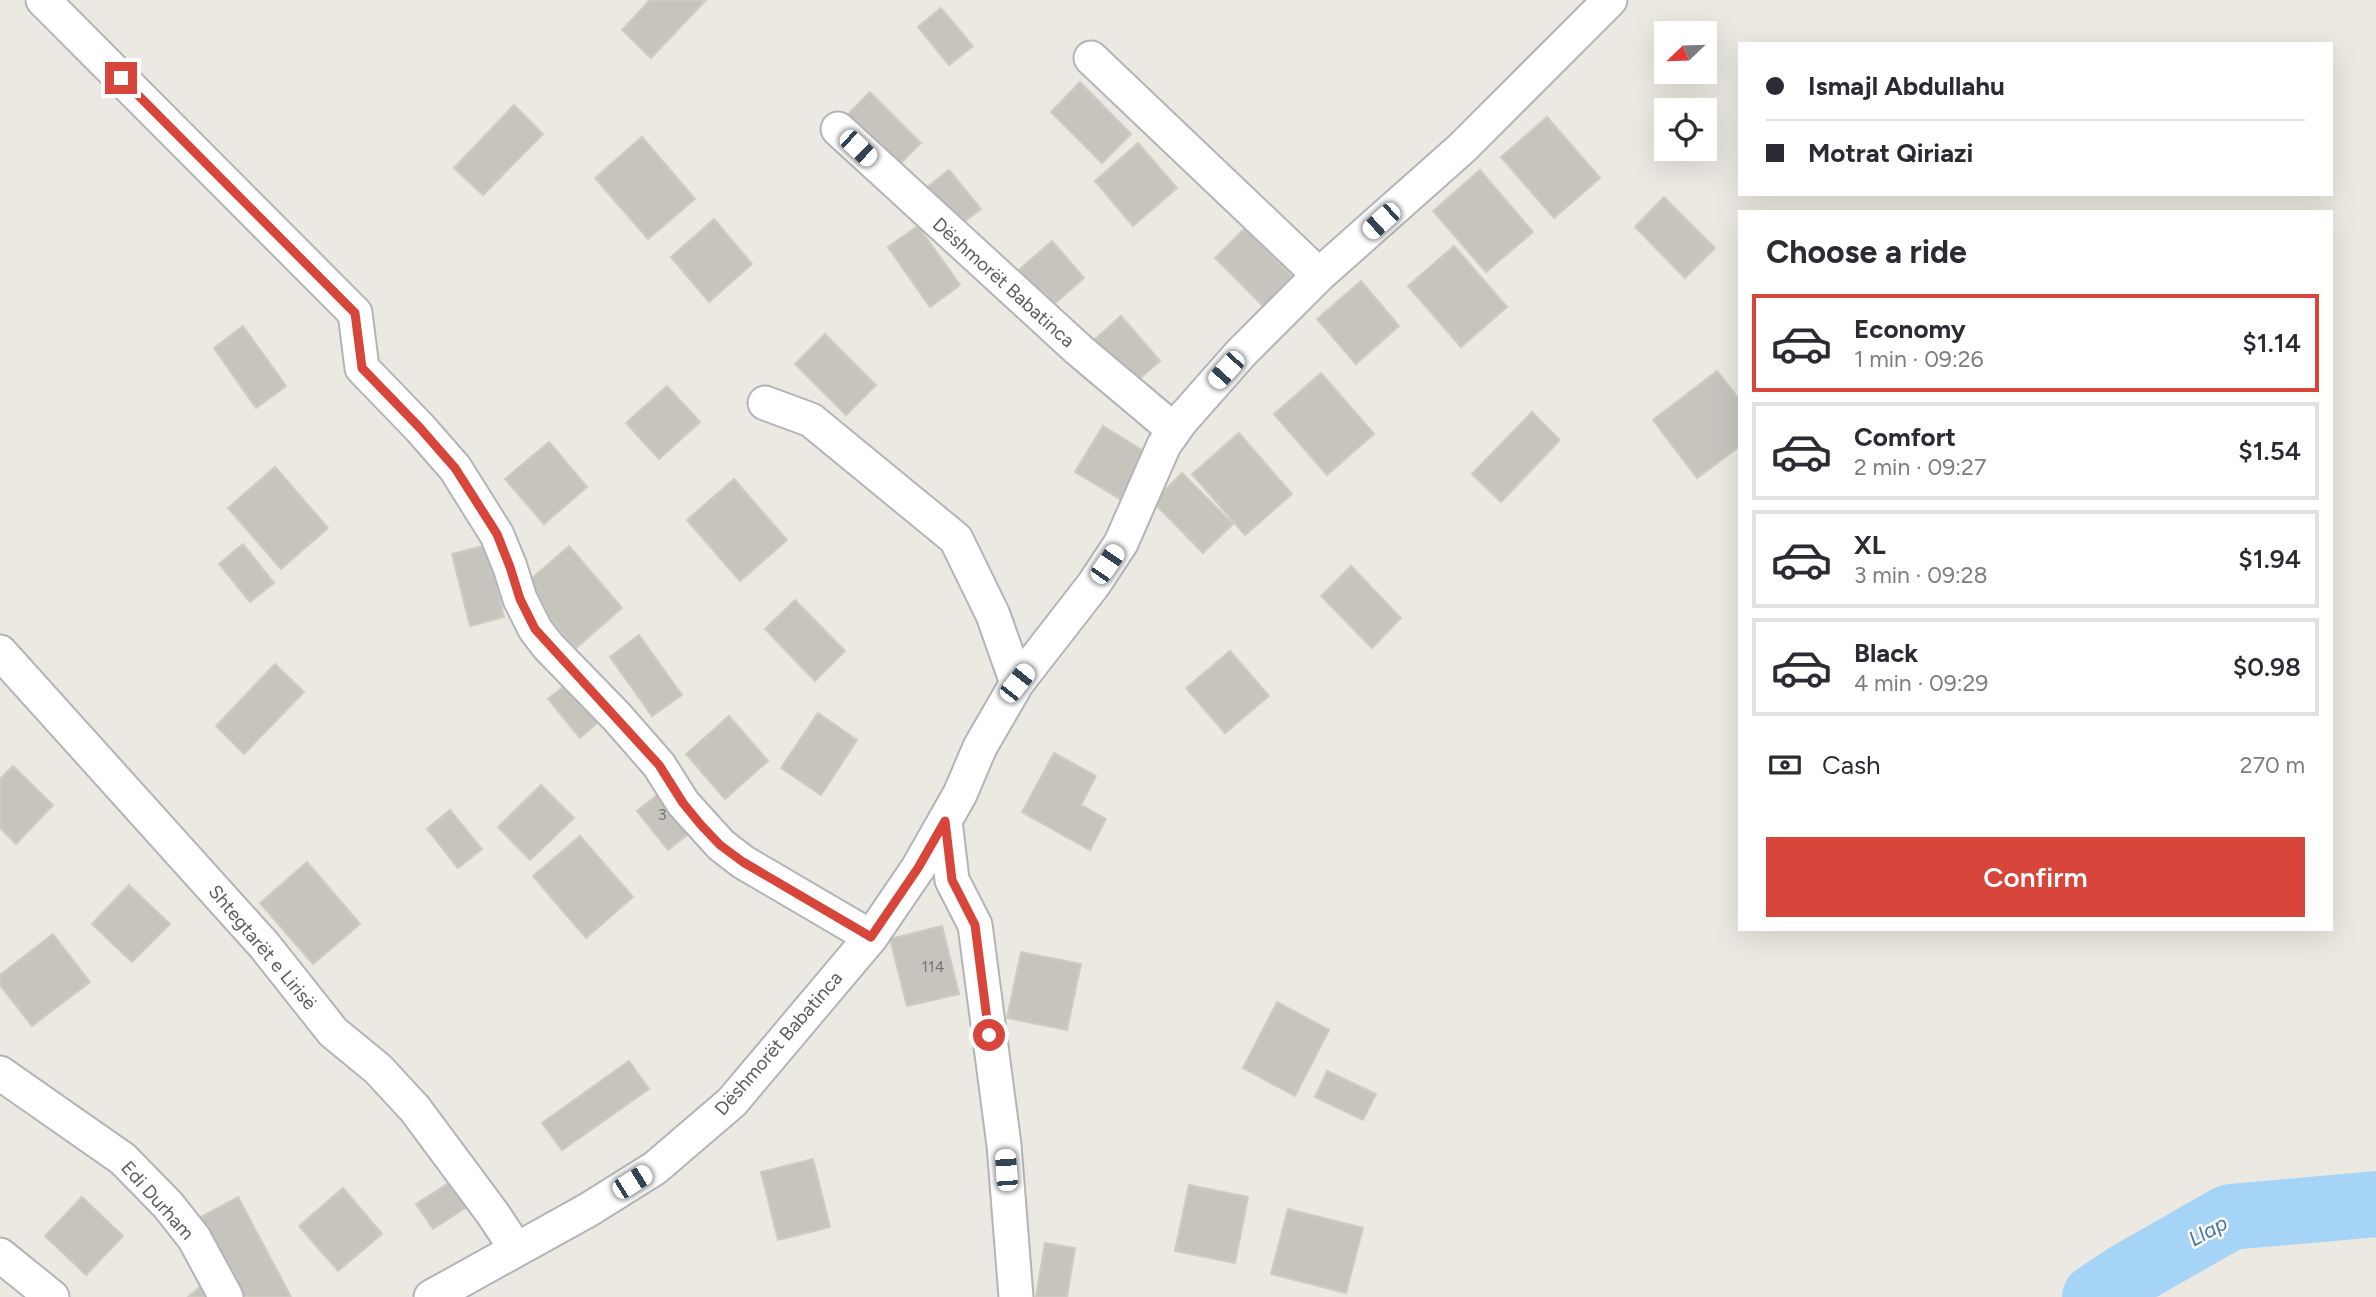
<!DOCTYPE html>
<meta charset="utf-8">
<style>
:root{--surface:#fff;--page:#f2f2f3;--text:#2b2b33;--muted:#7c7c81;--line:#e1e1e2;--accent:#d8463b}
body{margin:0;font-family:Figtree,sans-serif;background:var(--page);color:var(--text);height:100vh;display:flex;flex-direction:column;font-size:26px;white-space:nowrap}
*{box-sizing:border-box;margin:0}
p{font-size:23px;color:var(--muted)}
.icon{flex:none;width:38px;height:38px;fill:none;stroke:currentColor;stroke-width:2;stroke-linecap:round;stroke-linejoin:round}
.map{position:relative;flex:1;overflow:hidden}
.drawer{position:absolute;left:1738px;top:210px;width:595px;height:721px;display:flex;flex-direction:column;background:var(--surface);border-radius:0px;box-shadow:0 7px 28px #0002}
.drawer>*{flex:none}
.hud{position:absolute;left:1738px;top:42px;width:595px;height:154px;border-radius:0px;box-shadow:0 7px 28px #0002;display:grid;align-content:center;height:154px;padding:0 28px;background:var(--surface)}
.needle{width:46px;rotate:247deg}
.fabs{position:absolute;left:1654px;top:21px;display:grid;gap:14px}
.fabs a{display:grid;place-items:center;width:63px;height:63px;border-radius:0px;background:var(--surface);box-shadow:0 7px 28px #0002;font-size:35px}
.end{position:absolute;width:32px;height:32px;margin:-16px;border:9px solid #d8463b;background:#fff;box-shadow:0 0 0 4px #fff}
.from{border-radius:50%}
.car{position:absolute;width:21px;height:42px;margin:-21px -10px;border-radius:9px;box-shadow:0 0 5px 2px #0007;background:linear-gradient(#fff 24%,#345 0 40%,#fff 0 76%,#345 0 86%,#fff 0)}
.hud b{display:flex;align-items:center;gap:24px;height:66px;font-size:26px}
.hud b+b{border-top:2px solid var(--line)}
.hud i{width:18px;height:18px;background:var(--text)}
ul{padding:0;list-style:none}
li{display:flex;align-items:center;gap:21px;height:98px;margin:0 14px 10px;padding:0 14px;border:4px solid var(--line);border-radius:0px}
li div{flex:1}
li b{display:block;font-size:26px}
li em{font-style:normal;font-weight:600}
li.selected{border-color:var(--accent)}
li>.icon{width:63px;height:63px;stroke-width:1.5}
h2{padding:0 28px;font-size:32px;line-height:84px}
.pay{display:flex;align-items:center;gap:18px;height:77px;padding:0 28px;font-size:26px}
.pay p{margin-inline-start:auto}
.button{display:flex;gap:14px;margin-top:auto;padding:14px 28px}
.button a{flex:1;height:80px;border-radius:0px;background:var(--accent);color:#fff;font-size:28px;font-weight:600;line-height:80px;text-align:center}
.map>svg:first-child{display:block}
.lines{fill:none;stroke-linecap:round;stroke-linejoin:round}
.river{stroke:#a6d4f6;stroke-width:66}
.building{fill:#c7c4be;stroke:#cfcbc1;stroke-width:2}
.street-casing{stroke:#b2b4b8;stroke-width:37}
.street{stroke:#fff;stroke-width:33}
.route{stroke:#d8463b;stroke-width:9}
.labels{text-anchor:middle;stroke-width:5;stroke-linejoin:round;paint-order:stroke}
.number-label{font-size:16px;fill:#757778}
.street-label{font-size:19px;fill:#5a5d61;stroke:#fff}
.water-label{font-size:21px;font-style:italic;fill:#4676a6;stroke:#fff}
</style>
<div class="map">
<svg width="2376" height="1297" viewBox="0 0 2376 1297">
<rect width="100%" height="100%" fill="#ebe9e1"/>
<g class="lines">
<path class="river" d="M2095,1297l30,-20 105,-60 146,-13"/>
</g>
<path class="building" d="M650,0h56l-55,58 -29,-28z
M941,8l32,38 -24,19 -31,-38z
M1080,82l51,52 -29,29 -51,-51z
M870,92l51,51 -30,30 -50,-52z
M514,105l29,29 -60,61 -29,-27z
M1547,117l53,61 -46,40 -53,-61z
M642,137l53,62 -47,40 -53,-61z
M1138,143l39,45 -44,38 -38,-45z
M949,170l32,39 -25,19 -31,-39z
M1480,170l53,62 -47,40 -53,-61z
M1664,197l51,51 -30,30 -50,-51z
M714,219l38,45 -43,38 -38,-45z
M918,226l42,59 -30,22 -42,-60z
M1245,228l50,52 -29,29 -51,-51z
M1052,241l32,37 -41,36 -32,-37z
M1454,246l53,61 -46,40 -53,-61z
M1361,281l38,45 -43,38 -39,-45z
M1121,316l39,45 -44,38 -38,-45z
M243,326l43,60 -30,22 -42,-60z
M825,334l51,51 -30,30 -51,-51z
M1717,371l23,29v46l-43,32 -44,-58z
M1321,373l53,61 -47,41 -53,-61z
M667,386l33,36 -41,37 -33,-36z
M1532,412l28,28 -59,62 -29,-28z
M1103,426l44,27 -27,46 -45,-27z
M1239,433l53,61 -47,41 -53,-61z
M549,442l38,45 -43,37 -39,-45z
M275,467l53,61 -47,41 -53,-61z
M1182,473l51,51 -30,29 -50,-51z
M734,479l53,61 -47,41 -53,-61z
M243,544l31,39 -24,19 -31,-38z
M487,545l17,72 -34,9 -18,-72z
M569,546l53,62 -46,40 -54,-61z
M1351,566l50,52 -29,30 -51,-52z
M795,600l50,51 -30,30 -50,-52z
M639,635l43,60 -30,21 -42,-59z
M1230,651l39,45 -44,37 -39,-45z
M275,664l29,28 -60,62 -28,-28z
M572,680l31,38 -23,20 -32,-39z
M818,713l39,27 -36,55 -40,-27z
M729,716l39,45 -43,38 -39,-45z
M1054,753l42,23 -15,29 25,14 -16,31 -68,-38z
M13,766l40,39 -37,39 -16,-16v-49z
M541,785l33,33 -44,42 -32,-33z
M661,792l31,39 -24,19 -31,-39z
M450,810l32,39 -24,19 -31,-39z
M580,836l53,61 -47,41 -53,-62z
M307,862l53,62 -47,40 -53,-61z
M129,885l41,39 -38,38 -40,-38z
M942,926l17,68 -52,12 -17,-67z
M53,934l37,48 -58,44 -32,-41v-10z
M1021,952l60,12 -14,66 -60,-12z
M1277,1002l52,28 -34,66 -52,-28z
M629,1061l20,28 -87,61 -20,-27z
M1327,1071l49,23 -13,26 -48,-23z
M813,1159l17,68 -52,13 -17,-68z
M457,1178l16,25 -40,26 -17,-25z
M1189,1185l59,12 -13,66 -60,-12z
M343,1188l39,46 -44,37 -39,-45z
M82,1197l41,39 -37,39 -41,-39z
M238,1197l53,100h-49l-41,-80z
M1288,1209l75,19 -17,65 -75,-19z
M1045,1243l30,5 -8,49h-31z
M202,1285l11,12h-25z"/>
<g class="lines">
<defs>
<path id="street" d="M43,0l312,313 7,55 58,60 35,40 42,67 13,32 10,32 15,30 13,17 69,71 42,48 24,38 38,42 22,17 128,75
M1091,58l228,217
M838,129l241,221 95,80
M765,403l46,17 145,119 37,76 24,68
M0,652l264,293 69,87 45,37 37,40 78,105 23,35
M945,821l7,59 23,45 29,220 12,152
M0,1073l123,86 45,46 26,33 32,59
M0,1255l52,42
M431,1297l157,-87 67,-42 77,-66 139,-165 47,-69 42,-74 20,-47 37,-64 77,-99 27,-41 43,-98 17,-24 60,-68 78,-78 143,-127 148,-148"/>
</defs>
<use href="#street" class="street-casing"/>
<use href="#street" class="street"/>
</g>
<g class="lines">
<path class="route" d="M121,78l234,235 7,55 58,60 35,40 42,66 13,33 10,32 15,30 124,136 24,38 18,22 19,20 23,17 128,75 47,-69 27,-47 7,59 23,45 14,110"/>
</g>
<g class="labels">
<g class="number-label">
<text x="662" y="820">3</text>
<text x="933" y="972">114</text>
</g>
<g class="street-label">
<text transform="translate(1004 282) rotate(42)" y="7">Dëshmorët Babatinca</text>
<text transform="translate(263 947) rotate(50)" y="7">Shtegtarët e Lirisë</text>
<text transform="translate(778 1043) rotate(-49)" y="7">Dëshmorët Babatinca</text>
<text transform="translate(158 1200) rotate(48)" y="7">Edi Durham</text>
</g>
<g class="water-label">
<text transform="translate(2208 1231) rotate(-29)" y="7">Llap</text>
</g>
</g>
</svg>
<div class="fabs">
<a><svg class="needle" viewBox="-14 -14 28 28"><path d="M0-13l5 13h-10z" fill="#e53935"/><path d="M0 13l5-13h-10z" fill="#7c7c81"/></svg></a>
<a><svg class="icon" aria-label="locate" viewBox="0 0 24 24"><circle cx="12" cy="12" r="6"/><path d="M12 2v4M12 18v4M2 12h4M18 12h4"/></svg></a>
</div>
<i class="end from" style="left:989px;top:1035px"></i>
<i class="end" style="left:121px;top:78px"></i>
<i class="car" style="left:858px;top:148px;rotate:133deg"></i>
<i class="car" style="left:1381px;top:221px;rotate:228deg"></i>
<i class="car" style="left:1226px;top:370px;rotate:222deg"></i>
<i class="car" style="left:1107px;top:564px;rotate:34deg"></i>
<i class="car" style="left:1017px;top:683px;rotate:38deg"></i>
<i class="car" style="left:1006px;top:1170px;rotate:356deg"></i>
<i class="car" style="left:632px;top:1182px;rotate:58deg"></i>
<div class="hud">
<b><i class="from"></i>Ismajl Abdullahu</b>
<b><i></i>Motrat Qiriazi</b>
</div>
<section class="drawer">
<h2>Choose a ride</h2>
<ul>
<li class="selected"><svg class="icon" aria-label="car" viewBox="0 0 24 24"><path d="M5 17H2v-5l4-1 3-4h7l3 4 3 1v5h-3M9 17h6M6 11h13"/><circle cx="7" cy="17" r="2"/><circle cx="17" cy="17" r="2"/></svg><div><b>Economy</b><p>1 min · 09:26</p></div><em>$1.14</em></li>
<li><svg class="icon" aria-label="car" viewBox="0 0 24 24"><path d="M5 17H2v-5l4-1 3-4h7l3 4 3 1v5h-3M9 17h6M6 11h13"/><circle cx="7" cy="17" r="2"/><circle cx="17" cy="17" r="2"/></svg><div><b>Comfort</b><p>2 min · 09:27</p></div><em>$1.54</em></li>
<li><svg class="icon" aria-label="car" viewBox="0 0 24 24"><path d="M5 17H2v-5l4-1 3-4h7l3 4 3 1v5h-3M9 17h6M6 11h13"/><circle cx="7" cy="17" r="2"/><circle cx="17" cy="17" r="2"/></svg><div><b>XL</b><p>3 min · 09:28</p></div><em>$1.94</em></li>
<li><svg class="icon" aria-label="car" viewBox="0 0 24 24"><path d="M5 17H2v-5l4-1 3-4h7l3 4 3 1v5h-3M9 17h6M6 11h13"/><circle cx="7" cy="17" r="2"/><circle cx="17" cy="17" r="2"/></svg><div><b>Black</b><p>4 min · 09:29</p></div><em>$0.98</em></li>
</ul>
<div class="pay"><svg class="icon" aria-label="cash" viewBox="0 0 24 24"><path d="M3 7h18v10H3z"/><circle cx="12" cy="12" r="2"/></svg>Cash<p>270 m</p></div>
<div class="button"><a>Confirm</a></div>
</section>
</div>
